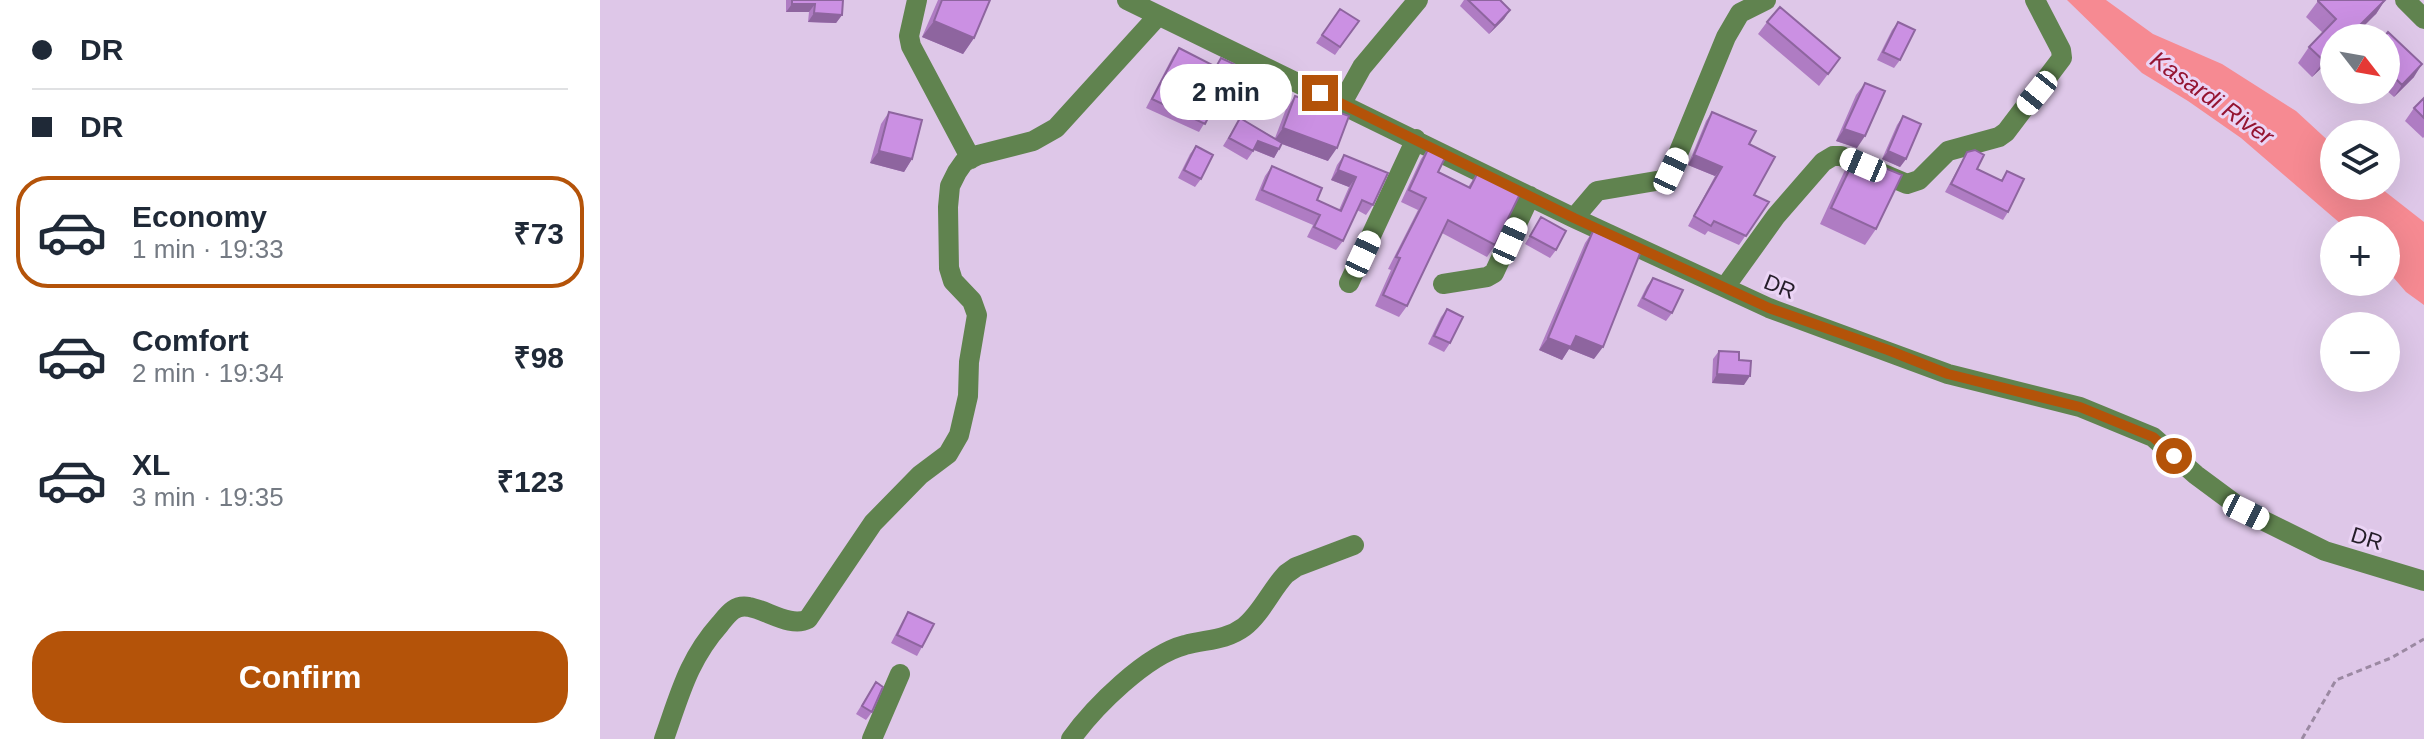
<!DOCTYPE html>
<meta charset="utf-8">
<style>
:root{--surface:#fff;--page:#f2f2f3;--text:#1f2937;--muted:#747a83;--line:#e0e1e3;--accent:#b45309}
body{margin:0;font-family:Arial,sans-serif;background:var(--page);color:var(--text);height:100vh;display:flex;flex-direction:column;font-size:30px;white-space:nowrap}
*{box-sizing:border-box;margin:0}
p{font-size:26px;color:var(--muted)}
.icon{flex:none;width:44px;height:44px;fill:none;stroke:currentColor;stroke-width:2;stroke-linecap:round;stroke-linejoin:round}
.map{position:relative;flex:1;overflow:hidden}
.details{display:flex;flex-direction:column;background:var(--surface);width:600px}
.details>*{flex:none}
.guide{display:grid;align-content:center;height:176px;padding:0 32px;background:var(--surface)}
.needle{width:52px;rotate:121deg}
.controls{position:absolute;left:1720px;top:24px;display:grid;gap:16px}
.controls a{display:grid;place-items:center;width:80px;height:80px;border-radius:50%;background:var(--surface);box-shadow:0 8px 32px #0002;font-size:40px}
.end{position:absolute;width:36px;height:36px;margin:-18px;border:10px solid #b45309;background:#fff;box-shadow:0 0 0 4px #fff}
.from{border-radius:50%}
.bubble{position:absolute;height:56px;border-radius:28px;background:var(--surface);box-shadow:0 8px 32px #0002;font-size:26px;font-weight:700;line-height:56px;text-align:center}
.car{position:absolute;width:24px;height:48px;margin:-24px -12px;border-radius:10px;box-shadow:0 0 6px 2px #0007;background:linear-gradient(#fff 24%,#345 0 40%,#fff 0 76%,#345 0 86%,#fff 0)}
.guide b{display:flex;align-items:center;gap:28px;height:76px;font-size:30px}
.guide b+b{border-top:2px solid var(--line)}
.guide i{width:20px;height:20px;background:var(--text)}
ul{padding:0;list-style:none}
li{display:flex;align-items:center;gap:24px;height:112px;margin:0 16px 12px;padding:0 16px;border:4px solid transparent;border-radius:32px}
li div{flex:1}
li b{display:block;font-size:30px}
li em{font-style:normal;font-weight:700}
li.on{border-color:var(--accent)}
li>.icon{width:72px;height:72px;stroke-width:1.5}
.button{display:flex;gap:16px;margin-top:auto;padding:16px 32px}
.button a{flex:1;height:92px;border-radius:32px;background:var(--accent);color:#fff;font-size:32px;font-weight:700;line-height:92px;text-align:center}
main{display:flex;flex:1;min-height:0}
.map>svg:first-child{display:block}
.water{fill:#f68a92}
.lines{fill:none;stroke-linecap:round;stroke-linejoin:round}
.path{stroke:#9b89a2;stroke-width:3;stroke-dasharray:6 4;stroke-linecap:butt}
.minor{stroke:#60834f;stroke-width:20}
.wall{fill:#af7cc3}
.shaded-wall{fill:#8e659f}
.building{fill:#cb90e3;stroke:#8e659f;stroke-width:2}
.route{stroke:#b45309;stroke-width:10}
.labels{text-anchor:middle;stroke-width:6;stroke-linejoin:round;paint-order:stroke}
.street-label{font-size:22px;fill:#251d29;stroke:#ebd4f5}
.water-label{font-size:24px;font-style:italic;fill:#951432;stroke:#ebd4f5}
</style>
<main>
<section class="details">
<div class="guide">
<b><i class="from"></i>DR</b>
<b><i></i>DR</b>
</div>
<ul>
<li class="on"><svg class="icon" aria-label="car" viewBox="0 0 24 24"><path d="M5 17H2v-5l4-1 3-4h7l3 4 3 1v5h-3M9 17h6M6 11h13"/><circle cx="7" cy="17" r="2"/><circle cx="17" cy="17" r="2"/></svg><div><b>Economy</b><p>1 min · 19:33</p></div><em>₹73</em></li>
<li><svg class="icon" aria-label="car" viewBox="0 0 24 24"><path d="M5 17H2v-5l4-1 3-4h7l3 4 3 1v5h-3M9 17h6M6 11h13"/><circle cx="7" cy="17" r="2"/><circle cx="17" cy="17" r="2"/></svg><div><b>Comfort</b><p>2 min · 19:34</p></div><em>₹98</em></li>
<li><svg class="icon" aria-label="car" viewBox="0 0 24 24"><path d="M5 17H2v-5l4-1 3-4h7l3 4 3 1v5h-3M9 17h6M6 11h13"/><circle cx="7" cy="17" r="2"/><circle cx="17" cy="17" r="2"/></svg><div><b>XL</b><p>3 min · 19:35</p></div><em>₹123</em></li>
</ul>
<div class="button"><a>Confirm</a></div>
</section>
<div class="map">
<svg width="1824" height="739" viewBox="0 0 1824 739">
<rect width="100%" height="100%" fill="#dec7e8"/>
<path class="water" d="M1467,0h39l47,34 69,30 74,47 38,35v40h44l46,36v83l-18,-13 -20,-23v-39h-38l-107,-92 -53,-37 -46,-28z"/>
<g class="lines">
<path class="path" d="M1702,739l34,-59 55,-22 33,-19"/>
<path class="minor" d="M317,0l-8,36 2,10 60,113
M527,0l447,218 195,90 179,66 132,33 73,30 43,38 50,37 79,39 99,30
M1805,0l19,19
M742,103l20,-36 56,-67
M974,218l23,-27 65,-11 9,-9 55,-134 14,-24 26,-13
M749,283l67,-144
M843,284l44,-7 7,-4 36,-77
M1125,287l51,-71 47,-54 10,-6h8l66,28 12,-4 29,-29 51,-14 7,-5 56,-74 -1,-8 -26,-50
M64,739c16,-45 24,-79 56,-115 8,-10 15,-20 29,-17 18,3 42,21 59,12l65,-96 47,-48 28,-21 11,-19 9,-39 1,-34 8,-47 -5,-14 -19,-20 -4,-13 -1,-61 2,-21 7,-14 7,-10 14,-7 55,-14 23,-13 101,-111
M272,739l28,-65
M471,739c23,-32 75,-84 114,-94 21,-6 40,-4 59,-18 17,-13 27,-37 42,-53l10,-7 58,-22"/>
</g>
<path class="wall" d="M186,0h57l-1,15 -6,8 -28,-1 1,-10h-23z
M338,0h52l-16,38 -11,16 -41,-17z
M864,0h36l10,10 -6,9 -15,15 -29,-28z
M1785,0l-9,14 -42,24v18l-22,21 -14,-14 11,-16 14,-14 -17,-16 12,-16z
M740,9l19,12 -24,34 -19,-12z
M1167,22l73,36 -21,28 -61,-52z
M1298,22l2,38 -6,8 -17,-8 15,-30z
M1786,38l28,39 -20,20 -8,-7z
M579,48l36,19 6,-9 9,15 11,39 -5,8 -23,-11 -14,23 -53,-24 27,-52z
M1265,83l-8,65 -21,-7 20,-46z
M695,96l33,65 -46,-17 -8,14 -20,-8 -7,10 -24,-14 17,-28 35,20 11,-29z
M1824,98v39l-1,1 -18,-17 9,-13z
M289,112l23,47 -8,13 -34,-9 11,-39z
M1112,112l37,32 5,51 15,7 -30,43 -31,-14 -3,4 -17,-9 27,-50 -27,-11 18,-44z
M1303,116l3,43 -6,8 -18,-8 15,-34z
M596,146l5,33 -6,8 -17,-9 12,-24z
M829,147l9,25 30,15 10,-15 17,73 -8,12 -45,-24 -35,73 -8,11 -24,-11 16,-36 -3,-1 30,-59 -17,-8 20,-43z
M1367,152l10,17 24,12 6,-10 1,41 -5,8 -58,-28z
M744,155l29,50 -7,10 -9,-5 -14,31 -7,9 -29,-13 6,-12 -58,-25 10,-24 7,-10 45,34 22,10 10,-23 -18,-7 6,-15z
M1256,156l20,73 -11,16 -45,-21 24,-52z
M941,217l15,33 -6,8 -25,-14z
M993,231l1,128 -25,-10 -7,11 -23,-10 46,-107z
M1053,278l19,35 -6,8 -29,-15 10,-20z
M847,309l3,34 -6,9 -16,-8 13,-27z
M1119,351l25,34 -32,-2 1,-24z
M308,612l14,35 -5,9 -26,-13 12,-23z
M276,682l-4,30 -6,8 -10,-6z"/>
<path class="shaded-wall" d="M1785,0l-9,14 -24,24h-5z
M192,4h23l-6,8h-23z
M910,10l-6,9 -15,15 6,-8z
M214,13l28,2 -6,8 -28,-1z
M334,21l40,17 -11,16 -41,-17z
M1734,51v5l-22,21 12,-16z
M1822,64l-8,13 -20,20 8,-12z
M683,128l54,20 -9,13 -54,-20z
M1244,129l21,7 -8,12 -21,-7z
M658,141l21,8 -5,9 -22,-9z
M279,151l33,8 -8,13 -34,-9z
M1288,151l18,8 -6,8 -18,-8z
M1094,155l28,12 -7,9 -27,-11z
M738,170l18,7 -7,10 -18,-7z
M976,336l27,11 -9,12 -25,-10 -7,11 -23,-10 9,-12z
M1117,374l33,2 -6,9 -32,-2z"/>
<path class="building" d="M192,0h51l-1,15 -28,-2 1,-9h-23z
M342,0h48l-16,38 -40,-17z
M868,0h32l10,10 -15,16z
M1718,0h67l-38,38h-13v13l-10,10 -15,-14 27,-28 -18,-18z
M1180,7l60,51 -12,16 -61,-52z
M740,9l19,12 -19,26 -18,-12z
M1298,22l17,8 -15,30 -17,-8z
M1788,32l34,32 -20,21 -16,-16v-31h-3z
M579,48l37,19 5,-9 13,6 -4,9 25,13 -14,26 -24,-12 -12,24 -53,-25z
M1265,83l20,8 -20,45 -21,-7z
M695,96l54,20 -12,32 -54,-20z
M1824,98v20l-10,-10z
M289,112l33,8 -10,39 -33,-8z
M1112,112l44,19 -7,13 26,13 -21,38 15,7 -23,34 -32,-15 -3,5 -17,-10 28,-49 -28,-12z
M1303,116l18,8 -15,35 -18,-8z
M640,118l42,25 -3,6 -21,-8 -5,10 -24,-13z
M596,146l17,9 -12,24 -17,-9z
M829,147l17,9 -8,16 32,16 8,-16 42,22 -25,51 -47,-25 -41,86 -24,-11 17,-37 -4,-1 30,-59 -17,-8z
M1375,150l9,5 -7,14 25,12 5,-10 17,8 -16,33 -57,-28 16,-32z
M744,155l44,18 -15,32 -11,-5 -19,41 -29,-14 6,-12 -58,-25 10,-24 50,22 -5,12 24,11 15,-34 -18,-7z
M1256,156l46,19 -26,54 -45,-21z
M941,217l25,14 -10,19 -26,-14z
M993,231l48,20 -38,96 -27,-11 -5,11 -23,-9z
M1053,278l30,12 -11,23 -29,-15z
M847,309l16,8 -13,26 -16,-7z
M1119,351l20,1v8l12,1 -1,15 -33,-2z
M308,612l26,12 -12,23 -25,-12z
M276,682l7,5 -11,25 -10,-6z"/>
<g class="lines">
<path class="route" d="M720,93l254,125 195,90 119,42 60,24 132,33 73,30 21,19"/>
</g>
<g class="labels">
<g class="street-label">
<text transform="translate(1180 286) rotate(22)" y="8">DR</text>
<text transform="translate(1767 538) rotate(17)" y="8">DR</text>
</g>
<g class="water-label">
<text transform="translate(1612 98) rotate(35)" y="8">Kasardi River</text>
</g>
</g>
</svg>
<div class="controls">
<a><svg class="needle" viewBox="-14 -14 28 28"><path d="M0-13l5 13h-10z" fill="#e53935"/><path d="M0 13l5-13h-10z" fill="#747a83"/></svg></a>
<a><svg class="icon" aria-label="layers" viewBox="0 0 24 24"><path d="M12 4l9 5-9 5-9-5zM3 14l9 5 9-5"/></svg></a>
<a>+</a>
<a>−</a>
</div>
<i class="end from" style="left:1574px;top:456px"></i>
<i class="end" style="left:720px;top:93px"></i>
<div class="bubble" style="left:560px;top:64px;width:132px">2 min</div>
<i class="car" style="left:1437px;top:93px;rotate:219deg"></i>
<i class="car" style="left:1263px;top:165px;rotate:293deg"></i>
<i class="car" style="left:1071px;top:171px;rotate:25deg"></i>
<i class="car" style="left:910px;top:241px;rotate:24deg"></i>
<i class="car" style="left:763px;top:254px;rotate:25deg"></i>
<i class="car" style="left:1646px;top:512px;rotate:116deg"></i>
</div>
</main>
